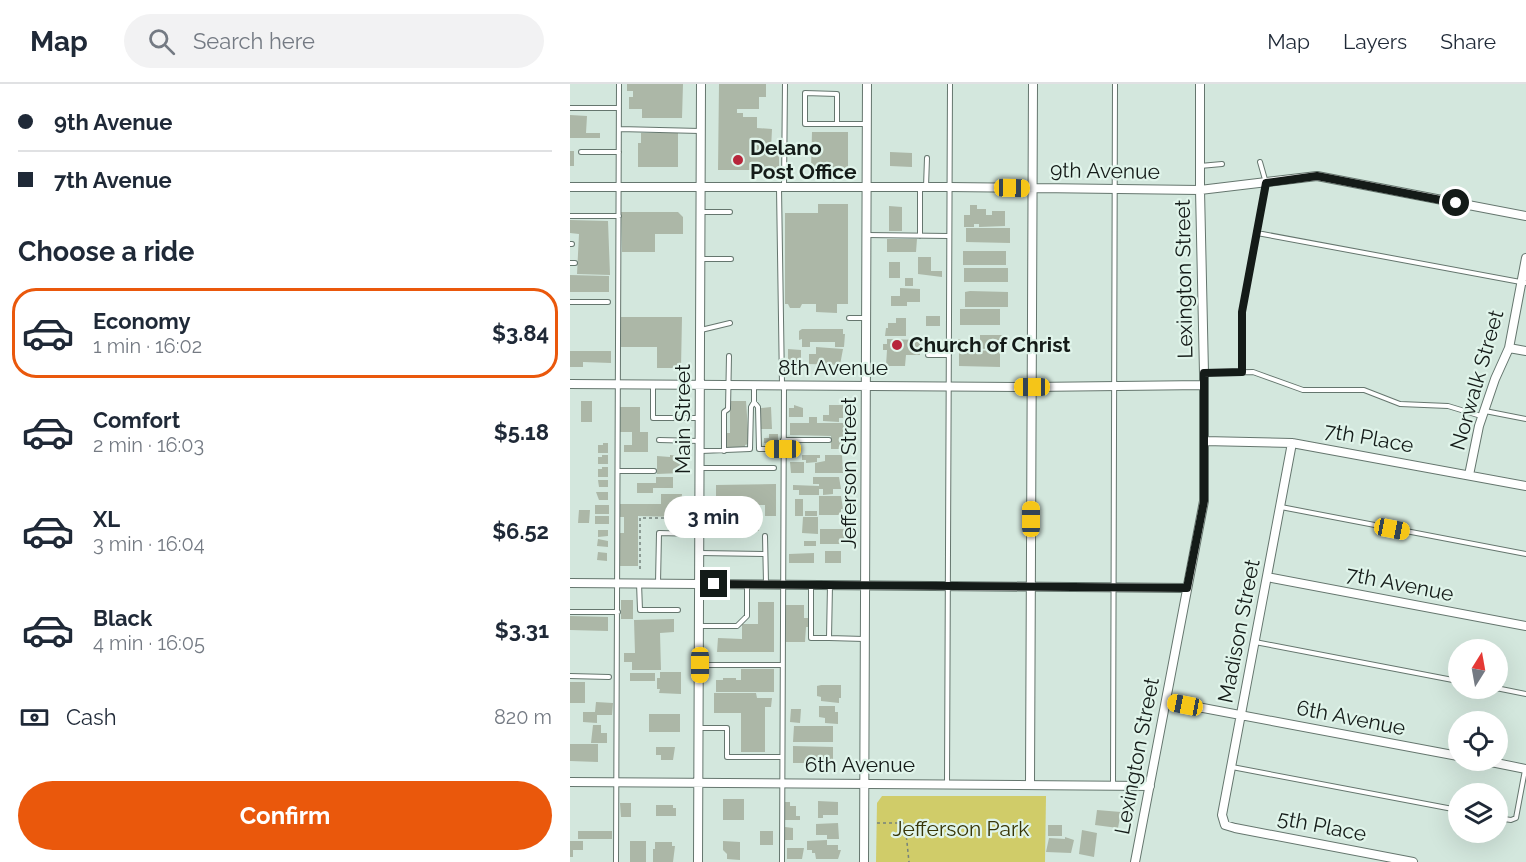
<!DOCTYPE html>
<meta charset="utf-8">
<style>
:root{--surface:#fff;--page:#f2f2f3;--text:#1f2937;--muted:#747a83;--line:#e0e1e3;--accent:#ea580c}
body{margin:0;font-family:Raleway,sans-serif;background:var(--page);color:var(--text);height:100vh;display:flex;flex-direction:column;font-size:22px;white-space:nowrap}
*{box-sizing:border-box;margin:0}
p{font-size:20px;color:var(--muted)}
.icon{flex:none;width:33px;height:33px;fill:none;stroke:currentColor;stroke-width:2;stroke-linecap:round;stroke-linejoin:round}
.map{position:relative;flex:1;overflow:hidden}
.sheet{display:flex;flex-direction:column;background:var(--surface);width:570px}
.sheet>*{flex:none}
.banner{display:grid;align-content:center;height:132px;padding:0 18px;background:var(--surface)}
.needle{width:39px;rotate:11deg}
.fabs{position:absolute;left:878px;top:555px;display:grid;gap:12px}
.fabs a{display:grid;place-items:center;width:60px;height:60px;border-radius:50%;background:var(--surface);box-shadow:0 6px 24px #0002;font-size:30px}
.end{position:absolute;width:27px;height:27px;margin:-14px;border:8px solid #141b18;background:#fff;box-shadow:0 0 0 3px #fff}
.from{border-radius:50%}
.bubble{position:absolute;height:42px;border-radius:21px;background:var(--surface);box-shadow:0 6px 24px #0002;font-size:20px;font-weight:700;line-height:42px;text-align:center}
.car{position:absolute;width:18px;height:36px;margin:-18px -9px;border-radius:8px;box-shadow:0 0 4px 2px #0007;background:linear-gradient(#f5c518 24%,#345 0 40%,#f5c518 0 76%,#345 0 86%,#f5c518 0)}
.banner b{display:flex;align-items:center;gap:21px;height:57px;font-size:22px}
.banner b+b{border-top:2px solid var(--line)}
.banner i{width:15px;height:15px;background:var(--text)}
ul{padding:0;list-style:none}
li{display:flex;align-items:center;gap:18px;height:90px;margin:0 12px 9px;padding:0 6px;border:3px solid transparent;border-radius:24px}
li div{flex:1}
li b{display:block;font-size:22px}
li em{font-style:normal;font-weight:700}
li.selected{border-color:var(--accent)}
li>.icon{width:54px;height:54px;stroke-width:1.5}
h2{padding:0 18px;font-size:27px;line-height:72px}
.pay{display:flex;align-items:center;gap:15px;height:66px;padding:0 18px;font-size:22px}
.pay p{margin-inline-start:auto}
.button{display:flex;gap:12px;margin-top:auto;padding:12px 18px}
.button a{flex:1;height:69px;border-radius:36px;background:var(--accent);color:#fff;font-size:24px;font-weight:700;line-height:69px;text-align:center}
header{display:flex;align-items:center;gap:36px;box-sizing:border-box;height:84px;padding:0 30px;background:var(--surface);border-bottom:2px solid var(--line)}
header strong{font-size:28px}
nav{display:flex;gap:33px;margin-inline-start:auto;font-size:21px}
.search{width:420px;height:54px;background:var(--page);display:flex;align-items:center;gap:15px;box-sizing:border-box;padding:0 21px;border-radius:33px;color:var(--muted);font-size:22px}
main{display:flex;flex:1;min-height:0}
.map>svg:first-child{display:block}
.green{fill:#d0cc69}
.building{fill:#acb7a7}
.lines{fill:none;stroke-linecap:round;stroke-linejoin:round}
.lane-casing{stroke:#65766e;stroke-width:6}
.street-casing{stroke:#65766e;stroke-width:10}
.path{stroke:#75827c;stroke-width:1.5;stroke-dasharray:3 3;stroke-linecap:butt}
.lane{stroke:#fff;stroke-width:4}
.street{stroke:#fff;stroke-width:8}
.route{stroke:#141b18;stroke-width:8}
.poi-dot{fill:#b7263b;stroke:#e0f4ea;stroke-width:2}
.labels{text-anchor:middle;stroke-width:4.5;stroke-linejoin:round;paint-order:stroke}
.poi-label{font-size:21px;font-weight:bold;fill:#141b18;stroke:#e0f4ea;text-anchor:start}
.street-label{font-size:21px;fill:#141b18;stroke:#e0f4ea}
.park-label{font-size:21px;fill:#373506;stroke:#e0f4ea}
</style>
<header>
<strong>Map</strong>
<div class="search"><svg class="icon" aria-label="search" viewBox="0 0 24 24"><circle cx="10" cy="10" r="6"/><path d="M15 15l6 6"/></svg>Search here</div>
<nav><a>Map</a><a>Layers</a><a>Share</a></nav>
</header>
<main>
<section class="sheet">
<div class="banner">
<b><i class="from"></i>9th Avenue</b>
<b><i></i>7th Avenue</b>
</div>
<h2>Choose a ride</h2>
<ul>
<li class="selected"><svg class="icon" aria-label="car" viewBox="0 0 24 24"><path d="M5 17H2v-5l4-1 3-4h7l3 4 3 1v5h-3M9 17h6M6 11h13"/><circle cx="7" cy="17" r="2"/><circle cx="17" cy="17" r="2"/></svg><div><b>Economy</b><p>1 min · 16:02</p></div><em>$3.84</em></li>
<li><svg class="icon" aria-label="car" viewBox="0 0 24 24"><path d="M5 17H2v-5l4-1 3-4h7l3 4 3 1v5h-3M9 17h6M6 11h13"/><circle cx="7" cy="17" r="2"/><circle cx="17" cy="17" r="2"/></svg><div><b>Comfort</b><p>2 min · 16:03</p></div><em>$5.18</em></li>
<li><svg class="icon" aria-label="car" viewBox="0 0 24 24"><path d="M5 17H2v-5l4-1 3-4h7l3 4 3 1v5h-3M9 17h6M6 11h13"/><circle cx="7" cy="17" r="2"/><circle cx="17" cy="17" r="2"/></svg><div><b>XL</b><p>3 min · 16:04</p></div><em>$6.52</em></li>
<li><svg class="icon" aria-label="car" viewBox="0 0 24 24"><path d="M5 17H2v-5l4-1 3-4h7l3 4 3 1v5h-3M9 17h6M6 11h13"/><circle cx="7" cy="17" r="2"/><circle cx="17" cy="17" r="2"/></svg><div><b>Black</b><p>4 min · 16:05</p></div><em>$3.31</em></li>
</ul>
<div class="pay"><svg class="icon" aria-label="cash" viewBox="0 0 24 24"><path d="M3 7h18v10H3z"/><circle cx="12" cy="12" r="2"/></svg>Cash<p>820 m</p></div>
<div class="button"><a>Confirm</a></div>
</section>
<div class="map">
<svg width="956" height="778" viewBox="0 0 956 778">
<rect width="100%" height="100%" fill="#d3e7dd"/>
<path class="green" d="M312,712h164l-1,66h-169l1,-59z"/>
<path class="building" d="M57,0h56l-1,34h-40v-9h-13v-12h4v-6h-6z
M149,0h47v13h-7v12h-22v4h6v4h14v11l15,1 -1,20h8v21h-61z
M0,31l17,1 -1,17h14v5h-30z
M242,48h36v38l-37,-1z
M71,49h37v34h-40v-24h3z
M0,67h4v15h-4z
M320,68l22,1v14l-22,-1z
M248,120h30v100h-11v9l-21,-1v-8h-14l-2,4h-10l-2,-4h-3v-91h33z
M400,121h7v4h9v6h6v-4h13v15l-26,1v-3h-5v3h-10v-12h6z
M319,122l13,1v24h-13z
M51,128h57l5,5v17h-28v18h-33z
M0,136l38,1 2,54 -33,-1 2,-40 -9,-1z
M396,144h44v15l-44,-1z
M317,155h30l-1,13h-29z
M393,167h43v14h-43z
M348,173h13v14h11v6l-24,-3z
M319,178h11v16h-11z
M394,184h44v14h-44z
M0,191l39,1v16h-39z
M335,194h8v8h-8z
M330,204l20,1v13h-13v4h-16v-10h9z
M400,207l38,1v15h-43v-15z
M390,225h40v16h-40z
M356,232h14v10h-14z
M51,233h61l-1,51h-24v-21h-36z
M326,234h10v18h-21l1,-8h2v-5h8z
M232,245h41v5h2l-1,13h-9v-5h-25v5h-8v-8l-3,1v-9z
M410,251h21l3,1v12l-24,1z
M317,255l33,1v15h-14l-1,11h-19l1,-16h-4v-6h4z
M383,255h9v11l38,1v16l-41,-1v-16h-6z
M246,263l27,2 -3,16 -31,-1v-10h7z
M218,265l13,1v19h-13z
M0,267h41v12l-28,-1v5h-13z
M11,317h11v21h-11z
M160,317h16l3,43 -4,1v2h-18v-14h3z
M224,321l9,3v9h-14v-9h5z
M259,321h14v13h-4v4l-16,-1v-6h6z
M50,323h20v25h8v20h-24v-7h8v-13h-12z
M201,323l1,22h-11v-21z
M239,333h8v6h27v26h-13v-13l-41,-1v-12h19z
M199,350h9v9h-14v-5h5z
M33,359h5v10h-10v-8h5z
M32,371h6v9h-10v-7h4z
M100,371l11,1v17l-24,1v-18l13,1z
M232,371h18v3h-3v4l-11,1v-3h-4z
M255,371h17l1,18h-28v-10l10,-2z
M220,378h14v11h-13z
M32,383h6v10h-10v-8h4z
M86,393h17v11h-20v5h-16v-10h19z
M243,393h26l2,12h-8v5l-10,1v-6h-4v6h-20v-5h-6v-5l26,1v-2h-6z
M28,396h10v7h-9z
M206,400v32h-11v-11h-6v26h-32v3h-12v-16h3l1,-13h-3v-20z
M26,408h12v8h-9z
M91,410h21l-2,23 -42,-1v50h-19l1,-33h4v-16h-4l-1,-13h42z
M249,412h22l2,13h-2v6h-22z
M225,415h8v17h-8z
M25,421h14v9h-14z
M9,426h11l-1,13h-11z
M235,427h12v5h-12z
M25,432h14v8h-14z
M233,433h15v17l-16,-1z
M250,445h24v15h-24z
M28,446h10v6l-10,1z
M28,455l10,2v6l-11,-1z
M234,457h12v5h-12z
M255,467h16v12h-16z
M28,468l9,1v8l-10,-1z
M244,469v10h-25v-9z
M51,516h12v19h-12z
M188,518h16v50h-57l1,-14 24,1v-15h16z
M216,521h18v13h10v9h-8l-1,15h-19z
M0,532l38,1v14l-38,-1z
M104,535v13l-14,1 1,37h-29v-8h-8v-9h11l-1,-33z
M171,585h33v23h-58v-12h7v-2h13v2h5z
M90,588h21v22l-22,-1 1,-4h-3v-11h3z
M60,589h25v8h-25z
M0,598h15v21h-15z
M251,601h20v13h-2v5l-18,-2v-4l-4,-1v-10z
M144,609h42l1,5h15l-1,9h-6v45h-24v-39h-27z
M26,618l17,1 -1,12h-15v8l-14,-1v-10h12z
M249,622h16v6h3v12l-13,-1v-5l-6,-1z
M221,625h10l-1,14 -10,-1z
M79,630h31v18h-31z
M23,641h8v8h6v10h-16z
M224,642h39v16h-40z
M0,660h28v18l-28,-1z
M223,662l40,1v16h-40z
M86,663h19l-2,13h-12v-5h-5z
M153,715h21v21h-21z
M248,717l20,1v13h-15v3h-5z
M214,718h6v4h6v10h4v4h-15z
M50,719h11v14h-10z
M86,721h17v3h3v8h-20z
M527,726l24,2 -3,16 -23,-3z
M268,739l1,16h-12v-4h-11v-11z
M478,741h14v11h-14z
M215,743l8,1v12h-8z
M512,746l15,3 -3,24 -15,-3z
M8,747h34v8h-34z
M190,747h13v14h-13z
M495,753l9,3 -3,13 -25,-1 3,-14 16,1z
M257,756v5h11v5h3l-3,9h-22l-1,-6h-3v-3h-5v-9z
M0,757h13v9h-10v7h-3z
M60,757h16v21h-16z
M153,757l17,1v18l-13,-1v-5l-4,-4z
M85,758h17v4h3l-2,16h-20v-13h2z
M217,764h17l-2,11h-15z"/>
<g class="lines">
<defs>
<path id="lane" d="M235,9l32,1v30h-32z
M0,24h49
M267,40h29
M49,45l81,2
M11,68h38
M630,82l22,-2
M214,102l1,-102
M356,103l1,-29
M209,104l3,196
M132,128h28
M0,132h49
M687,149l269,50
M297,151l82,1
M350,152v-48
M0,160h2
M131,175h30
M0,179h5
M0,218h38
M279,234h17
M131,246l29,-7
M358,271h21
M672,288v-60l24,-129 -6,-21
M635,289l48,-1 50,18h61l36,14 48,2 33,10
M83,301v33h47
M184,318l4,5 1,42h24
M915,327l41,8
M89,356l41,1
M213,356h46
M131,367l49,-2 1,-42 3,-5v-16
M154,367v-39l4,-3 1,-53
M130,384h74
M48,387h36
M711,423l245,47
M195,452l1,47
M130,469l65,1
M69,499l1,27h38
M88,499l1,-50 39,1
M241,501v53h18
M260,501l-1,53 35,1
M0,528h48
M130,542h37l10,-10v-32
M685,558l203,39
M130,581h82
M0,592l39,1
M926,604l30,6
M130,644h27v29h55
M662,683l226,43
M377,699l3,-699
M543,701l2,-701
M927,734l14,2 5,-2 9,-48
M46,778l3,-778
M212,778l2,-476"/>
<path id="street" d="M0,103h379l251,3 117,-14 209,40
M939,264l17,3
M0,300l462,3 172,-2
M634,357l88,2 234,43
M722,359l-70,372 3,10 10,3 178,34
M899,391l10,-49 16,-47 14,-31 17,-90
M697,493l259,49
M0,499l617,5
M596,617l292,55
M911,676l45,9
M0,698l580,4
M460,700l3,-700
M128,778l3,-778
M294,778l3,-778
M565,778l69,-361v-128l-4,-183v-106"/>
</defs>
<use href="#lane" class="lane-casing"/>
<use href="#street" class="street-casing"/>
<path class="path" d="M70,485v-51h46
M307,739h28l4,39"/>
<use href="#lane" class="lane"/>
<use href="#street" class="street"/>
</g>
<g class="lines">
<path class="route" d="M144,500l473,4 17,-87v-128l38,-1v-60l24,-129 51,-7 139,27"/>
</g>
<g class="poi-dot">
<circle cx="168" cy="76" r="6"/>
<circle cx="327" cy="261" r="6"/>
</g>
<g class="labels">
<g class="poi-label">
<text x="180" y="71">Delano<tspan x="180" dy="24">Post Office</tspan></text>
<text x="339" y="268">Church of Christ</text>
</g>
<g class="street-label">
<text transform="translate(535 87) rotate(1)" y="7">9th Avenue</text>
<text transform="translate(614 195) rotate(-91)" y="7">Lexington Street</text>
<text x="263" y="291">8th Avenue</text>
<text transform="translate(907 296) rotate(-74)" y="7">Norwalk Street</text>
<text transform="translate(113 335) rotate(-90)" y="7">Main Street</text>
<text transform="translate(799 354) rotate(10)" y="7">7th Place</text>
<text transform="translate(279 389) rotate(-90)" y="7">Jefferson Street</text>
<text transform="translate(830 500) rotate(11)" y="7">7th Avenue</text>
<text transform="translate(669 547) rotate(-79)" y="7">Madison Street</text>
<text transform="translate(781 634) rotate(11)" y="7">6th Avenue</text>
<text transform="translate(567 672) rotate(-79)" y="7">Lexington Street</text>
<text x="290" y="688">6th Avenue</text>
<text transform="translate(752 742) rotate(11)" y="7">5th Place</text>
</g>
<g class="park-label">
<text x="391" y="752">Jefferson Park</text>
</g>
</g>
</svg>
<div class="fabs">
<a><svg class="needle" viewBox="-14 -14 28 28"><path d="M0-13l5 13h-10z" fill="#e53935"/><path d="M0 13l5-13h-10z" fill="#747a83"/></svg></a>
<a><svg class="icon" aria-label="locate" viewBox="0 0 24 24"><circle cx="12" cy="12" r="6"/><path d="M12 2v4M12 18v4M2 12h4M18 12h4"/></svg></a>
<a><svg class="icon" aria-label="layers" viewBox="0 0 24 24"><path d="M12 4l9 5-9 5-9-5zM3 14l9 5 9-5"/></svg></a>
</div>
<i class="end from" style="left:886px;top:119px"></i>
<i class="end" style="left:144px;top:500px"></i>
<div class="bubble" style="left:94px;top:412px;width:99px">3 min</div>
<i class="car" style="left:442px;top:104px;rotate:91deg"></i>
<i class="car" style="left:462px;top:303px;rotate:270deg"></i>
<i class="car" style="left:213px;top:365px;rotate:270deg"></i>
<i class="car" style="left:461px;top:435px;rotate:0deg"></i>
<i class="car" style="left:822px;top:445px;rotate:101deg"></i>
<i class="car" style="left:130px;top:581px;rotate:180deg"></i>
<i class="car" style="left:615px;top:621px;rotate:281deg"></i>
</div>
</main>
